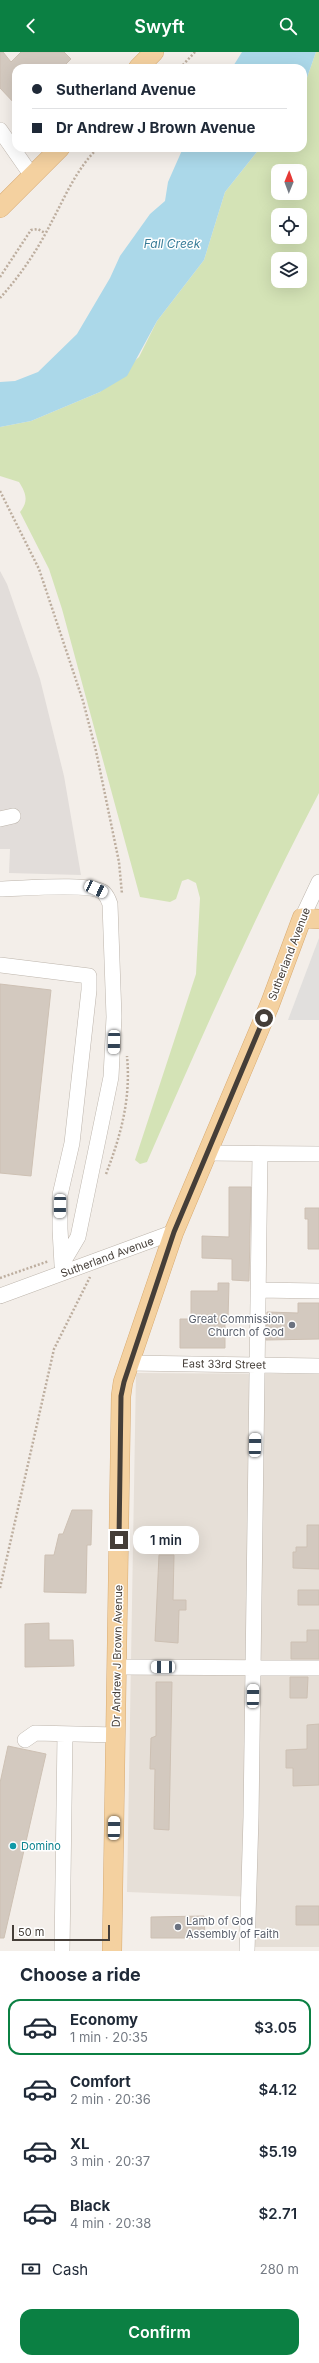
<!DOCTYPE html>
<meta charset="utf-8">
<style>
:root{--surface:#fff;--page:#f2f2f3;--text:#1f2937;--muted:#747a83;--line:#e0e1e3;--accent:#0b8043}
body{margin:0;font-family:Inter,sans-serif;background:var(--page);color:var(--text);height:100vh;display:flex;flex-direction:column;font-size:15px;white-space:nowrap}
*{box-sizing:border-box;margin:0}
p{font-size:13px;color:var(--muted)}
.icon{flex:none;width:22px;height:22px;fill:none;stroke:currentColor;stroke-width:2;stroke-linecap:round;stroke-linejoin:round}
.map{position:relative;height:1899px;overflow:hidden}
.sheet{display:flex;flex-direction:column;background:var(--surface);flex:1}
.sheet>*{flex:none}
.top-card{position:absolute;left:12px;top:12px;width:295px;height:88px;border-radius:12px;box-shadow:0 4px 16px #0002;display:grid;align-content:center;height:88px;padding:0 20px;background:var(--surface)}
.needle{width:26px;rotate:1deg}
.fabs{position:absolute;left:271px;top:112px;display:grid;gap:8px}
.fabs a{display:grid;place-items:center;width:36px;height:36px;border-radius:8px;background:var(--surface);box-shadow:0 4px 16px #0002;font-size:20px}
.scale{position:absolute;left:12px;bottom:10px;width:98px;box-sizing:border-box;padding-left:4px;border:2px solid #453e38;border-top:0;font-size:11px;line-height:14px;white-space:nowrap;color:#453e38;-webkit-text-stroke:3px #fff;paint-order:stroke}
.end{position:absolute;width:18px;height:18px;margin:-9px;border:5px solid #453e38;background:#fff;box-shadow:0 0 0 2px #fff}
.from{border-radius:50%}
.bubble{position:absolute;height:28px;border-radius:12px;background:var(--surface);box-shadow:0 4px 16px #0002;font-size:13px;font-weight:600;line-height:28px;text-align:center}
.car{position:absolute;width:12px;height:24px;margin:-12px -6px;border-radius:5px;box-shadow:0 0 3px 1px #0007;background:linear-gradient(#fff 24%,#345 0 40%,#fff 0 76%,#345 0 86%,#fff 0)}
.top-card b{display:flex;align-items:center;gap:14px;height:38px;font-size:15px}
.top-card b+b{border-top:1px solid var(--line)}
.top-card i{width:10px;height:10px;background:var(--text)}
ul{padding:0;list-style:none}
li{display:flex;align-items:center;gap:12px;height:56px;margin:0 8px 6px;padding:0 12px;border:2px solid transparent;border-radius:12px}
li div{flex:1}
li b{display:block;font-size:15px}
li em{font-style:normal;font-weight:600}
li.on{border-color:var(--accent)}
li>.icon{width:36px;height:36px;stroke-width:1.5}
h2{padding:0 20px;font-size:18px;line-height:48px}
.pay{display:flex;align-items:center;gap:10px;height:44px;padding:0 20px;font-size:15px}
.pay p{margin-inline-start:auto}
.action{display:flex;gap:8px;margin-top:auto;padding:8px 20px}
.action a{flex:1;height:46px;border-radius:12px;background:var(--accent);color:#fff;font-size:16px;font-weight:600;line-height:46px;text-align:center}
header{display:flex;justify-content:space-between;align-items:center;height:52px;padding:0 20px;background:var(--accent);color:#fff;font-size:18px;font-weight:600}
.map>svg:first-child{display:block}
.residential{fill:#e6dfd7}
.industrial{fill:#e2ddda}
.green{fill:#d4e3b6;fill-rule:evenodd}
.parking{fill:#e1dfdd}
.water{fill:#abd8e9}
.building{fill:#d3c9bf;stroke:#cdc0b3}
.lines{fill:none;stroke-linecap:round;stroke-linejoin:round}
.minor-casing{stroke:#bdb5ac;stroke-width:16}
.major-casing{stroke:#d8ab72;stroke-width:20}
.path{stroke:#bdae9f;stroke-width:2.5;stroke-dasharray:2 2;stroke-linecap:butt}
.minor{stroke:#fff;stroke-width:15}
.major{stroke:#f4d1a0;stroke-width:19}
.route{stroke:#453e38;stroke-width:5}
.worship-dot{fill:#6b7280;stroke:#fff;stroke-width:1.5}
.culture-dot{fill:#0f9aa8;stroke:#fff;stroke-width:1.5}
.labels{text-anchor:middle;stroke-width:3;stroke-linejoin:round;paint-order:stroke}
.street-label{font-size:11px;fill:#453e38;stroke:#fff}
.worship-label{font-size:11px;fill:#5b616d;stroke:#fff;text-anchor:end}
.culture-label{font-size:11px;fill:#0d838f;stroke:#fff;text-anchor:start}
.water-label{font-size:12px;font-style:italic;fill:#387c98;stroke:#fff}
</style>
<header><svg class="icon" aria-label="back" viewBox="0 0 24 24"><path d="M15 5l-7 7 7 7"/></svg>Swyft<svg class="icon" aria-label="search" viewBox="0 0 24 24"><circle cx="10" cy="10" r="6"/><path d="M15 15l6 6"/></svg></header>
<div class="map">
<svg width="319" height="1899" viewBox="0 0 319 1899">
<rect width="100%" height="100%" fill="#f3eee9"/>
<path class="residential" d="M136,1321l183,1v573h-65l1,-50 -128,-5z"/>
<path class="industrial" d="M0,519l7,13 33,95 24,97 17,99 -72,-2 1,-24h-10z"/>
<path class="green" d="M316,0h3v741c-63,120 -118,245 -172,369l-7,2 -5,-4 61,-186 4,-76 -4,-15 -8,-4 -6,2 -6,18 -6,3 -30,-5 -78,-288 -13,-40 -29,-57c9,-11 6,-19 -1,-30l-19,-6v-49l31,-6 69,-29 39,-35 18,-36 47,-61 21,-68 35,-44h43v-59zM278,119h22v22h-22zM278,163h22v22h-22zM278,207h22v22h-22z"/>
<path class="parking" d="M319,886v82h-31z"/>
<path class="water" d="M242,0h74l-13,37v-21h-71z
M183,96h77l-35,44 -21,68 -47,61 -30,55 -27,16 -69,29 -31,6v-45l15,-1 23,-9 39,-38 33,-56 10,-22 30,-42 15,-13 3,-19z"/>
<path class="building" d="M0,0h3l8,10 10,-10h43l7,7 -9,9h-46v37l-16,-17z
M0,932l51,6 -20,186 -31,-3z
M229,1135h22l-2,94 -17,-1v-21l-30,-1v-22l27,1z
M305,1156h14v41h-11v-30h-3z
M218,1231h11l-1,36h-3v29h-45v-29h11v-28h27z
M298,1251h21v36l-53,1 1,-28 31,1z
M72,1458h20l-1,35h-4l-1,48 -42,-1 1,-37h9l5,-21h4z
M307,1473h12v44l-26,-1v-16h3v-5h11z
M159,1503h15l-1,45h13v10h-7l-1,33 -23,-2z
M298,1538h21v15h-21z
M49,1571v17h24l1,26 -49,1v-43z
M307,1578h12v29h-28v-17h16z
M290,1625h18l-1,21h-17z
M156,1630h16l-3,148 -15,-1 1,-60h-5l1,-31 5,-2z
M319,1672v61l-26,1v-18h-7v-18l21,-1v-24z
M8,1694l38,8 -42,184h-4v-155z
M296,1854h23v19h-23z
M204,1864l1,22h-54v-21z"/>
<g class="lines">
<defs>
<path id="minor" d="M0,78l32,46
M0,767l13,-3
M0,837c18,0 93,-7 104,4 3,3 5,8 6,11l4,113 -3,60 -33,160 -16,27
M302,866l17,-36
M0,913l89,11v14l-17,153 -12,52v34l2,36
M208,1101l111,1
M258,1238l61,1
M0,1244l174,-64
M130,1311l189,3
M117,1615l202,1
M25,1688l10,-7 81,2
M62,1899l3,-217
M247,1899l4,-134 9,-663"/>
<path id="major" d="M138,16l16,-16
M0,156l60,-60
M112,1899l9,-555 2,-14 51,-150 96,-228 32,-86 17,1"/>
</defs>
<use href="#minor" class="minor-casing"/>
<use href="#major" class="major-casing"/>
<path class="path" d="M180,16l15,-16
M0,225l31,-47 7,-1 7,4
M0,246c19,-21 37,-47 50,-73 14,-26 26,-56 48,-77
M0,439l39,78 44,132 13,50 23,111 3,32
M106,1122c15,-39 25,-75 21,-118
M0,1226l49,-17
M0,1536l54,-239 36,-72"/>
<use href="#minor" class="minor"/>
<use href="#major" class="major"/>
</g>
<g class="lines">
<path class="route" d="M119,1488l2,-144 3,-14 50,-150 90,-214"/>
</g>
<g class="worship-dot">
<circle cx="292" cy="1273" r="4"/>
<circle cx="178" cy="1875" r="4"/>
</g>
<circle class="culture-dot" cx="13" cy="1794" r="4"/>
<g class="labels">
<g class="street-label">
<text transform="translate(289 902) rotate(-69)" y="4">Sutherland Avenue</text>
<text transform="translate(107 1205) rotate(-20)" y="4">Sutherland Avenue</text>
<text transform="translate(224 1312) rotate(1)" y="4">East 33rd Street</text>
<text transform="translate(117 1604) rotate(-89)" y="4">Dr Andrew J Brown Avenue</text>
</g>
<g class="worship-label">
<text x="284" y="1271">Great Commission<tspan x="284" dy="13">Church of God</tspan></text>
<text x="186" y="1873" text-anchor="start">Lamb of God<tspan x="186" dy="13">Assembly of Faith</tspan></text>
</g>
<g class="culture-label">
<text x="21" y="1798">Domino</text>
</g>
<g class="water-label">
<text x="172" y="196">Fall Creek</text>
</g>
</g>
</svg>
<div class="fabs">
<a><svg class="needle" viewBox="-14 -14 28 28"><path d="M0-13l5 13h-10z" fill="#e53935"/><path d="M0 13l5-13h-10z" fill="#747a83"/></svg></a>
<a><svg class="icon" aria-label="locate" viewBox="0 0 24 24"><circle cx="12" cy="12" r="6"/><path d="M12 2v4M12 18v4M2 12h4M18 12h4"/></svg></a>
<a><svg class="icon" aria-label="layers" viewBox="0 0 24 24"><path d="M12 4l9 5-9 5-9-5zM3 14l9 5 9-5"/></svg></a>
</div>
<div class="scale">50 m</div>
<i class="end from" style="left:264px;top:966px"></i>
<i class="end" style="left:119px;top:1488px"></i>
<div class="bubble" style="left:133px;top:1474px;width:66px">1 min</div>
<i class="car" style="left:96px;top:837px;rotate:115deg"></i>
<i class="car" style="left:114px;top:990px;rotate:181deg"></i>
<i class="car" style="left:60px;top:1154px;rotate:181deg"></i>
<i class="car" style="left:255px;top:1393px;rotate:1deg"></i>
<i class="car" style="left:163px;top:1615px;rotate:270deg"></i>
<i class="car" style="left:253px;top:1644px;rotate:1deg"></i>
<i class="car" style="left:114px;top:1776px;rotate:1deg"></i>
<div class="top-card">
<b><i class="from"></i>Sutherland Avenue</b>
<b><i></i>Dr Andrew J Brown Avenue</b>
</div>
</div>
<section class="sheet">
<h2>Choose a ride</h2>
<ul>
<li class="on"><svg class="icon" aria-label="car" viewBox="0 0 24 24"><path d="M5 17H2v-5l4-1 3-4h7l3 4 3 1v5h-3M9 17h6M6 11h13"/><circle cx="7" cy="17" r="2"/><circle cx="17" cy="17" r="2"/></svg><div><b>Economy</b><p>1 min · 20:35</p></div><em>$3.05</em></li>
<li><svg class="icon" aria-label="car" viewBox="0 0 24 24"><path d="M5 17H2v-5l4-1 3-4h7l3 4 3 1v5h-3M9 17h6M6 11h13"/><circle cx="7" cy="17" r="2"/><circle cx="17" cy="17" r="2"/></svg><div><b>Comfort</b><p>2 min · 20:36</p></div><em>$4.12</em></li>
<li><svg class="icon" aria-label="car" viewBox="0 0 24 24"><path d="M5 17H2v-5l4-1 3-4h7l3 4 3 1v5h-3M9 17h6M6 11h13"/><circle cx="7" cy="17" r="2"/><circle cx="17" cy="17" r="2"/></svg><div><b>XL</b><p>3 min · 20:37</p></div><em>$5.19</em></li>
<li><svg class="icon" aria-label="car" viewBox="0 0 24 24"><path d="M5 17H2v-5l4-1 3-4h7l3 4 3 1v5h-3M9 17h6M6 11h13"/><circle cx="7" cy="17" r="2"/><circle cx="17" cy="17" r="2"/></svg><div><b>Black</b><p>4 min · 20:38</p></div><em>$2.71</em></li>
</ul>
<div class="pay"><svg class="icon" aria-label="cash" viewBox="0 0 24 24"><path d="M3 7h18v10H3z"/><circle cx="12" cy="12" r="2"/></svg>Cash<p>280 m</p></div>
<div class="action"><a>Confirm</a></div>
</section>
